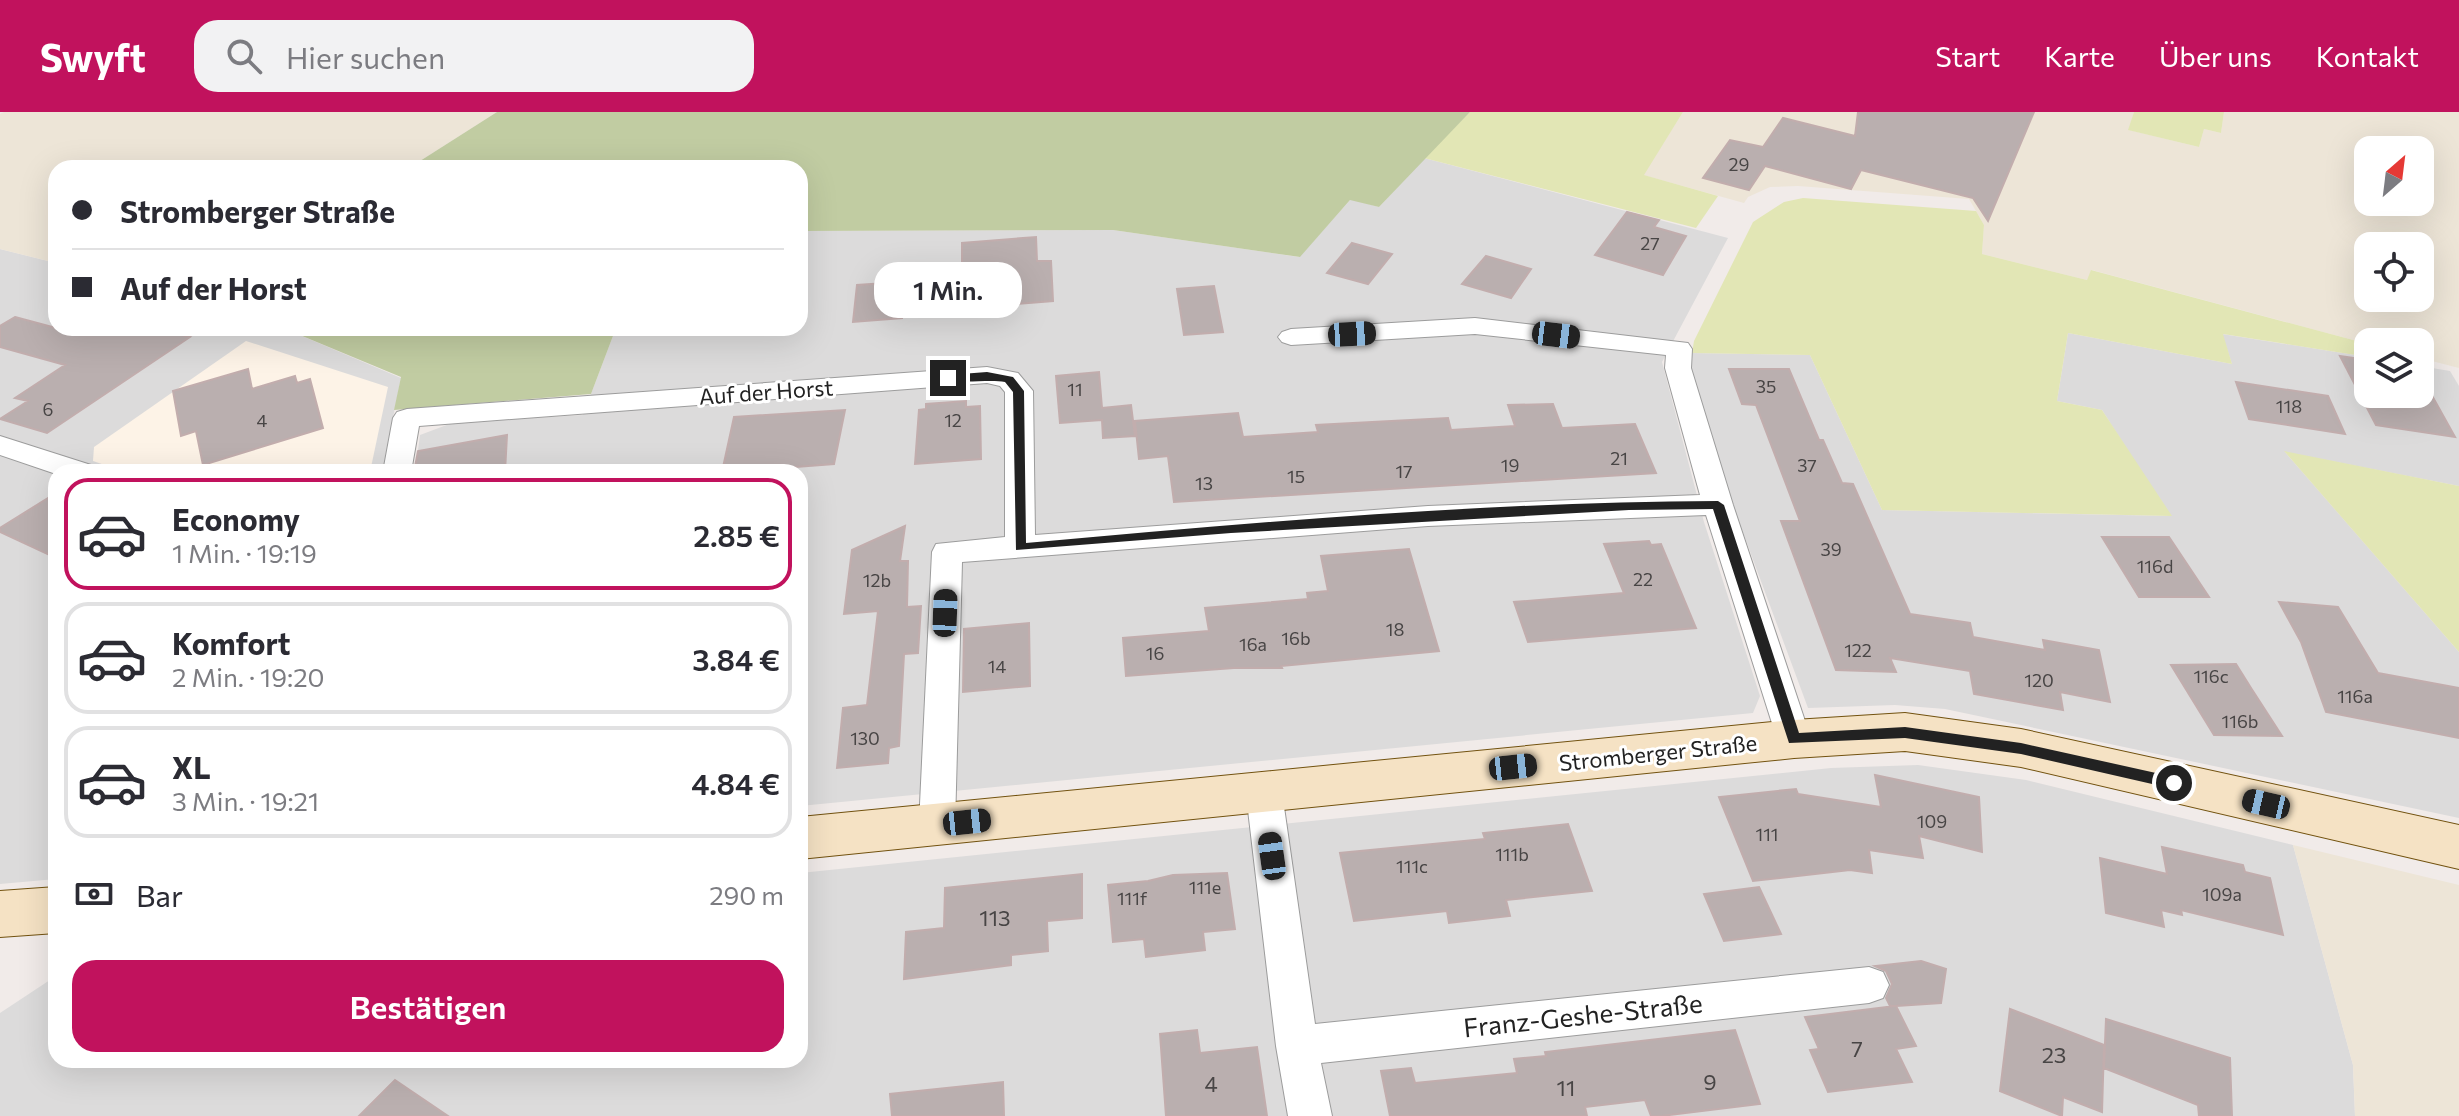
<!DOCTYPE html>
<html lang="de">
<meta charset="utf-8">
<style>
:root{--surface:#fff;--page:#f2f2f3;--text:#2b2b33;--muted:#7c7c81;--line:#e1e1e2;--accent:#c1125d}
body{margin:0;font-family:Commissioner,sans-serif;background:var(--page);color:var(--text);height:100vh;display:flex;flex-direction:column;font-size:30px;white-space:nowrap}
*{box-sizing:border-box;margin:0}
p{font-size:26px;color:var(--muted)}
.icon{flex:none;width:44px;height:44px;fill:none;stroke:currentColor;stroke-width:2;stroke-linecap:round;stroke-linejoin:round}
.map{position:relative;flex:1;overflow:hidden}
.panel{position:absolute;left:48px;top:352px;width:760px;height:604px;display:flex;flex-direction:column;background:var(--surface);border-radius:24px;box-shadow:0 8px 32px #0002}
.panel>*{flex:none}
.banner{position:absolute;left:48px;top:48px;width:760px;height:176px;border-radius:24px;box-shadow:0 8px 32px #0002;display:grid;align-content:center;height:176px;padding:0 24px;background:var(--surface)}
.needle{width:52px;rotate:28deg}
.fabs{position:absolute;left:2354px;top:24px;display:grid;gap:16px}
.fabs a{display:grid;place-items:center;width:80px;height:80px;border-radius:16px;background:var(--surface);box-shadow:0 8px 32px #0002;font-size:40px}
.end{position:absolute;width:36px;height:36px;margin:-18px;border:10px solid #222;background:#fff;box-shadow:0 0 0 4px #fff}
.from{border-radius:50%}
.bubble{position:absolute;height:56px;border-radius:24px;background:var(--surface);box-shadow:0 8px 32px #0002;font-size:26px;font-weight:600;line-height:56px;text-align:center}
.car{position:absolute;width:24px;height:48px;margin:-24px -12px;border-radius:10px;box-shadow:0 0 6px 2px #0007;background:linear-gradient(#222 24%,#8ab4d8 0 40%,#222 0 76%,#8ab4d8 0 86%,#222 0)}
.banner b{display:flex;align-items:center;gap:28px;height:76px;font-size:30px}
.banner b+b{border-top:2px solid var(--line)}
.banner i{width:20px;height:20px;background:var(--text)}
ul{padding:14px 0 0;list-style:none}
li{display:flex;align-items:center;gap:24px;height:112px;margin:0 16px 12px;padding:0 8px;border:4px solid var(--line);border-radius:24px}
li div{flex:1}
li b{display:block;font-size:30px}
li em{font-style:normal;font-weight:600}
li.on{border-color:var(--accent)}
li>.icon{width:72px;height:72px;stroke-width:1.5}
.pay{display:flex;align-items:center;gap:20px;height:88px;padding:0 24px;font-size:30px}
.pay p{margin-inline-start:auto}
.primary-button{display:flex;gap:16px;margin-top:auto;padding:16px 24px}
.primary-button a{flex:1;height:92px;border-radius:24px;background:var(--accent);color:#fff;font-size:32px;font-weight:600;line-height:92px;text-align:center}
header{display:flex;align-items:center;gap:48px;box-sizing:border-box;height:112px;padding:0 40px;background:var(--accent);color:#fff}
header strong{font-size:38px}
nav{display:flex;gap:44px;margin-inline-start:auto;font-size:28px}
.search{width:560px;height:72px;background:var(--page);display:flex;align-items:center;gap:20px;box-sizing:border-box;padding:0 28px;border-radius:24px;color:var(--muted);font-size:30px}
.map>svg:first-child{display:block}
.residential{fill:#dcdbdb}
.education{fill:#fdf3e7}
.farmland{fill:#ede5d7;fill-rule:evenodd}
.grass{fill:#e2e6b5}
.forest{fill:#c1cca2}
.building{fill:#baafaf;stroke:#c2adad;stroke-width:2}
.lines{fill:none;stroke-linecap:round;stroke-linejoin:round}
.minor-casing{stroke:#9c9c9c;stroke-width:2}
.secondary-casing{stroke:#72520f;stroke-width:2}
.minor{fill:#fff;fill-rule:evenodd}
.secondary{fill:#f5e2c4;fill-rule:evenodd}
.route{fill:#222}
.labels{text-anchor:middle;stroke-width:6;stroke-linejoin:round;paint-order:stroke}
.number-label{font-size:18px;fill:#484545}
.street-label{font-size:22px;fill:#222;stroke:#fff}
.near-number-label{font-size:22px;fill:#484545}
.near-street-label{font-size:26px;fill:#222;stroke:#fff}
</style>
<header>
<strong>Swyft</strong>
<div class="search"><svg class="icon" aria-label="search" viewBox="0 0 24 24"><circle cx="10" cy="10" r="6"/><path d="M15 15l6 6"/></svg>Hier suchen</div>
<nav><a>Start</a><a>Karte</a><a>Über uns</a><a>Kontakt</a></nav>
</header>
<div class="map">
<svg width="2459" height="1004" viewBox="0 0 2459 1004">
<rect width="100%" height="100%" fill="#f1ebe9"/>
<path class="residential" d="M1424,46l304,80 -66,124 42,160 56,174 -7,17 -953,93v-334h-385l5,-37 32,-12 131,-8 33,-87h184v-97l313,-1 186,27 52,-58 28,8z
M0,137l56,14v65h227l118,50 -19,94h-326v407l-56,5z
M2068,221l164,31 -10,-30 146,23v37h52v-28l30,5 9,15v100l-174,-34 174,200v166l-514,-109 -50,-4 -87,3 -73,-197 -43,-137v-21l118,2 72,155 288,6 -68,-106 -45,-9z
M1918,653l108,15 267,65 60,220 2,51h-2355v-103l56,-37v84h744v-187l1031,-105z"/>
<path class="education" d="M246,229l142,46 -18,85h-245l-32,-11 1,-14z"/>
<path class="farmland" d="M4,0h493l-88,56h-353v95l-56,-14v-135z
M1683,0h451l-5,18 70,17 5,-18 17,4 3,-21h235v256l-39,-10v-16l-52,2 -276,-74 -5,10 -105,-26 2,-29 -15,-26 -171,-13 -28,1 -22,10 -4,6 -101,-28zM2368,38h52v52h-52zM2368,134h52v52h-52z
M2293,733l166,40v231h-104l-2,-51z"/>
<path class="grass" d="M1470,0h213l-39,63 74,21 -22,32 -272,-70z
M2134,0h90l-3,21 -17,-4 -5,18 -71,-17z
M1803,86l173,13 8,14 -2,29 105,26 4,-10 277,74v13l-145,-23 9,30 -164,-31 -11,68 45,9 70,106 -290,-6 -72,-155 -118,-2 2,-12 59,-119 31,-20z
M2284,339l175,35v166z"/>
<path class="forest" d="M497,0h973l-91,95 -29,-7 -50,57 -187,-27 -313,1v-63h-391z
M283,216h333l-25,66 -197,16 7,-33z"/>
<path class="building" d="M1858,0h176l-46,109 -15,-23 -112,-28 -10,19 -86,-23 -16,24 -46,-12 27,-38 33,7 20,-29 72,18z
M1627,100l32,8 -5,7 32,9 -23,39 -68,-20z
M1036,125l1,24h14l2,40 -113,9 2,-45 20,-1v-21z
M1352,131l40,11 -24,30 -41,-11z
M1486,144l45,13 -20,29 -49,-14z
M900,170l2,36 -49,4 4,-37z
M1214,174l9,46 -39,3 -7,-46z
M15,205l41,11h98l36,9 -143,96 -47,-14 28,-18 -13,-3 50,-33 -65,-18v-21z
M2340,244l28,4v34h52v-20l35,63 -79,-12z
M248,257l4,20 43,-13 2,7 13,-4 13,49 -120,37 -7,-34 -15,5 -8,-45z
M1729,257h60l30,71h4l19,43 11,1 57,130 60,9 3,14 72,13 -2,-10 56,10 11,52 -50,-10 3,18 -89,-16 -4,-23 -80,-13 6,14 -60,-2 -55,-149h19l-44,-116 -14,-1z
M1099,260l3,36 29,-3 4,31 -32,2 -1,-18 -42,3 -4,-47z
M2236,270l92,14 17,38 -96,-15z
M966,289v6l14,-1 1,53 -66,5 4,-54 7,-1v-5z
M1553,292l9,24 73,-4 21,49 -482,29 -6,-46 -29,3 -4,-38 103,-8 5,24 75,-5 -2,-7 132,-7 3,12 64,-4 -7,-21z
M845,298l-11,54 -65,5v3h-47l12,-55z
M507,323l-2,37h-91l4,-21z
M56,381v65l-56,-26v-4z
M905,414l-5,35h8l-1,46 14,-1 -3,47 -14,1 -5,92 -10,2 -1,15 -51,5 6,-60 24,-3 11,-94 -34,3 8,-64z
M2102,425h67l40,60h-70z
M1649,429l2,4 10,-1 35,84 -168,14 -14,-40 110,-9 -20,-49z
M1409,437l30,102 -158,15 1,2h-48l-108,8 -3,-38 86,-7 -4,-23 103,-9 -1,-6 21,-2 -7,-35z
M2279,490l59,5 40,66 81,15v50l-133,-26 -25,-70z
M1029,511l1,63 -67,6 1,-63z
M2236,552l15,24 31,48 -68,-1 -43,-70z
M1875,663l104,22 3,55 -63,-16 4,22 -54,-8 3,23 -22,-3 -97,11 -34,-84 77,-8 2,5 83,13z
M1568,712l24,67 -86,9 4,16 -61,7 -2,-12 -93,10 -14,-68 145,-14 -2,-6z
M2162,735l81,18 2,7 25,6 13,57 -102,-25 1,5 -21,-5 3,17 -58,-14 -6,-55 67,16z
M1227,761l8,56 -32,3 2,18 -59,7 -2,-18 -31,3 -5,-57 40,-4 25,-6z
M1082,762v44l-35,3 1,30 -37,4v10l-107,14 2,-47 38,-4 1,-40z
M1759,775l22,47 -57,7 -20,-47z
M1921,849l25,8 -5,34 -45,3 20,40 -20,3 16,33 -84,10 -18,-42 9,-1 -14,-32 90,-11h-5l-4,-8 6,-14 -6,-13 -11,-5z
M2010,897l94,36 -2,67 -39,-15 -1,19 -62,-25z
M2106,907l124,39 2,58h-33l-1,-11 -94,-37z
M1197,918l3,23 57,-6 10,69h-101l-6,-82z
M1735,918l25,74 -99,12h-10l-6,-16 -60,7 2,9h-197l-9,-45 30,-3 4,15 102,-10 -3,-14 32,-3 -1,-4z
M395,968l53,36h-89z
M1003,970l1,34h-112l-2,-22z"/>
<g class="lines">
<defs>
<path id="minor" d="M1475,206l213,25 4,6 -1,19 42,137 78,234 -5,10 -12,4 -12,-4 -5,-10 -71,-224 -278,11 -466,36 -7,263 -5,11 -13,4 -13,-4 -5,-11 13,-273 4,-8 69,-7v-145l-5,-6 -13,-3 -568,43 -8,46h-28l10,-54 4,-6 10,-3 580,-42 31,6 15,18 2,144 393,-29 272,-11 -35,-127 1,-13 -191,-21 -184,11 -9,-3 -4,-5 4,-5 9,-3z
M0,324l91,29 4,7 -39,2 -56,-19z
M1264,666l13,5 5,10 33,231 554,-57 14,5 6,13 -6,13 -14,5 -548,60 11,53h-44l-12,-70 -30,-253 5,-10z"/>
<path id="secondary" d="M1905,601l116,16 438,96v44l-438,-102 -116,-16 -111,7 -994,101v-42l994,-97z
M56,775v46l-56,4v-46z"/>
</defs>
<use href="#minor" class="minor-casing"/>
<use href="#secondary" class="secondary-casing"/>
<use href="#minor" class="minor"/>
<use href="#secondary" class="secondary"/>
</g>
<path class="route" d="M987,260l26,5 11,14 2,152c230,-21 461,-41 692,-42l6,4 75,228 106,-6 116,16 153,34 7,6 -7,6 -153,-35 -116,-16 -116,5 -76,-234 -84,1 -398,23 -215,17 -3,-158 -8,-10c-17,-3 -50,3 -62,-4l5,-3z"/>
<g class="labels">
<g class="number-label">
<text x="1739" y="59">29</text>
<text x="1650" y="138">27</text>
<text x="1766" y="281">35</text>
<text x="1075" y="284">11</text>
<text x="2289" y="301">118</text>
<text x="48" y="304">6</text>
<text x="262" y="315">4</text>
<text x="953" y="315">12</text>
<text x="1619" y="353">21</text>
<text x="1510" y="360">19</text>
<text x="1807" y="360">37</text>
<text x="1404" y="366">17</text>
<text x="1296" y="371">15</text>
<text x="1204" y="378">13</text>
<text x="1831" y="444">39</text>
<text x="2155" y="461">116d</text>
<text x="1643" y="474">22</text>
<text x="877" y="475">12b</text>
<text x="1395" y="524">18</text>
<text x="1296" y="533">16b</text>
<text x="1253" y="539">16a</text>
<text x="1858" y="545">122</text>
<text x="1155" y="548">16</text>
<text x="997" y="561">14</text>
<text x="2211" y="571">116c</text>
<text x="2039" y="575">120</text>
<text x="2355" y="591">116a</text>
<text x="2240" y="616">116b</text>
<text x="865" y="633">130</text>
<text x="1932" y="716">109</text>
<text x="1767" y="729">111</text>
<text x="1512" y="749">111b</text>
<text x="1412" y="761">111c</text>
<text x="1205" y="782">111e</text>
<text x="2222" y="789">109a</text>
<text x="1132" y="793">111f</text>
</g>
<g class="street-label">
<text transform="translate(766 280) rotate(-4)" y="8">Auf der Horst</text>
<text transform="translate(1658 641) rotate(-6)" y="8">Stromberger Straße</text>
</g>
<g class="near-number-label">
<text x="995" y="814">113</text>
<text x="1857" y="945">7</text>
<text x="2054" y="951">23</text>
<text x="1710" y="978">9</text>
<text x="1211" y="980">4</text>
<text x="1566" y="984">11</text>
</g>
<g class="near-street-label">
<text transform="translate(1583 904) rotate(-6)" y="9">Franz-Geshe-Straße</text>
</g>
</g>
</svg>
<div class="fabs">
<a><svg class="needle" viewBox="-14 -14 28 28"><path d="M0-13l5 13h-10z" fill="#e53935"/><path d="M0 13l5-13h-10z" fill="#7c7c81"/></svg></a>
<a><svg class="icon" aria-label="locate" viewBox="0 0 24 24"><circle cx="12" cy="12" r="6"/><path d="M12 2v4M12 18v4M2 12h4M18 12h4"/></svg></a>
<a><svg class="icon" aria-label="layers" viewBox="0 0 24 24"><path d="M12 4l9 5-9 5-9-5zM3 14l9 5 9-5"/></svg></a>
</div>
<i class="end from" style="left:2174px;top:671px"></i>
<i class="end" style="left:948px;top:266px"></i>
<div class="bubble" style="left:874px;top:150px;width:148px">1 Min.</div>
<i class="car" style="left:1352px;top:222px;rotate:87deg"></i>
<i class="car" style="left:1556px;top:223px;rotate:97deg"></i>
<i class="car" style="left:945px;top:501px;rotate:2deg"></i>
<i class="car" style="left:1513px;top:655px;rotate:84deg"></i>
<i class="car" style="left:2266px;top:692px;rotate:283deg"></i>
<i class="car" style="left:967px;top:710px;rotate:84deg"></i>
<i class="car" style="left:1272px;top:744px;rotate:352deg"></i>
<div class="banner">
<b><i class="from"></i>Stromberger Straße</b>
<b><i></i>Auf der Horst</b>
</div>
<section class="panel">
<ul>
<li class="on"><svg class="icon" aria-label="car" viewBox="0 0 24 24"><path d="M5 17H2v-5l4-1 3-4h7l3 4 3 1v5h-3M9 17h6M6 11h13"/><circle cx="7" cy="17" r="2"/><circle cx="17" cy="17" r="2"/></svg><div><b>Economy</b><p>1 Min. · 19:19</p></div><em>2.85 €</em></li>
<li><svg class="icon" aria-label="car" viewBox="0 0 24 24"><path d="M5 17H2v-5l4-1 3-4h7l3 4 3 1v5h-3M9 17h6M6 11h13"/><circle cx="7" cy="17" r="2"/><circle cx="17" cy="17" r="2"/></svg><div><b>Komfort</b><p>2 Min. · 19:20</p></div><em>3.84 €</em></li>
<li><svg class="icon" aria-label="car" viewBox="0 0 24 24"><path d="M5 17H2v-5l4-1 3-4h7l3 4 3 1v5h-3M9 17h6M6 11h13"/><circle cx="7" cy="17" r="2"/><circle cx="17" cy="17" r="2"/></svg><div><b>XL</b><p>3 Min. · 19:21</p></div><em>4.84 €</em></li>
</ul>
<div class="pay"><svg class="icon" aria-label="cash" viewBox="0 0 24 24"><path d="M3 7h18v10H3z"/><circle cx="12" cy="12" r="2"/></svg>Bar<p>290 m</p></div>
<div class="primary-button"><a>Bestätigen</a></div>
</section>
</div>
